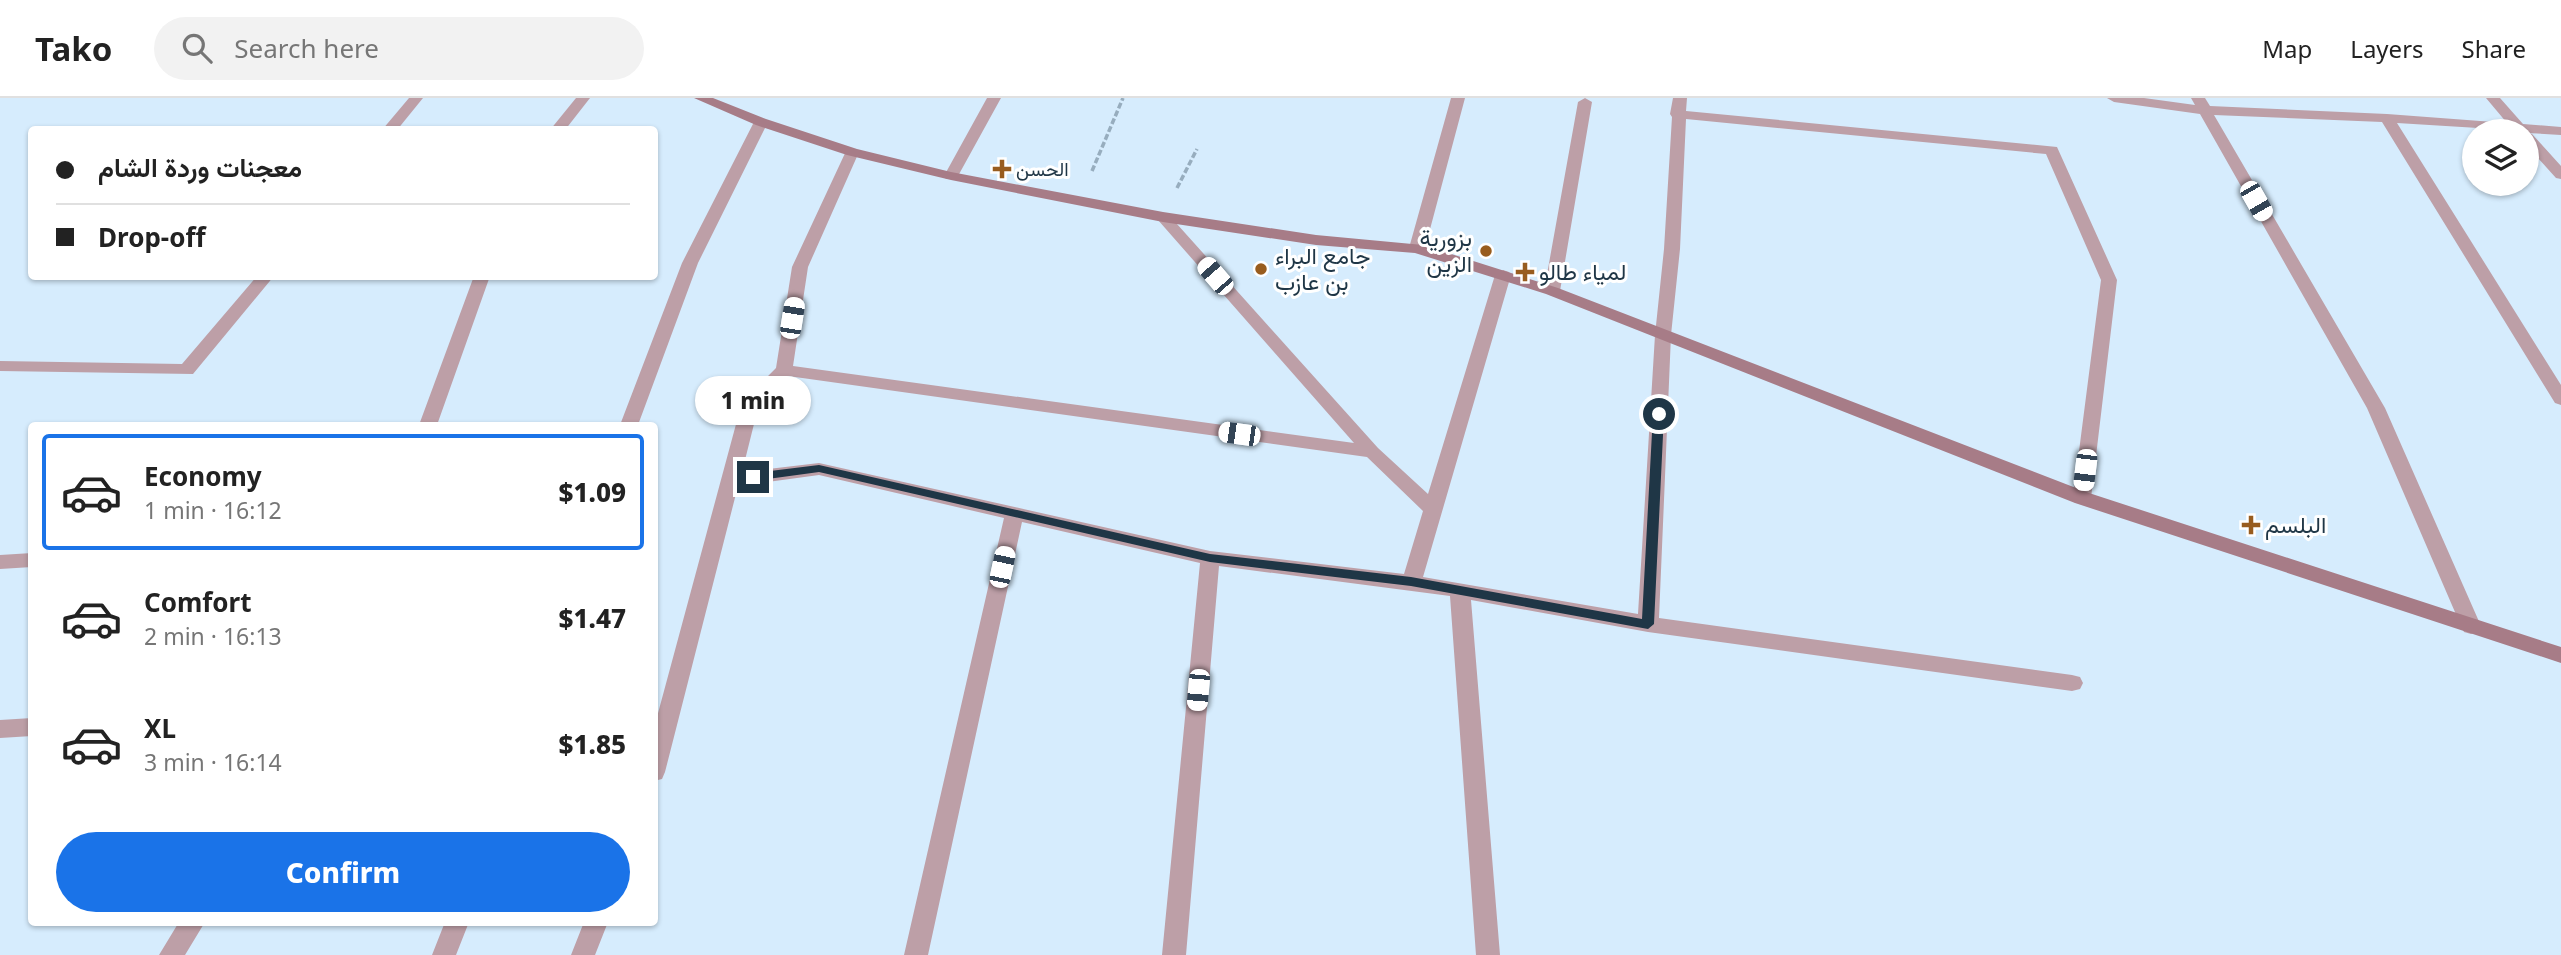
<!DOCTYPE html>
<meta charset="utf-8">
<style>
:root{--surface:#fff;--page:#f2f2f2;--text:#222;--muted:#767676;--line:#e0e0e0;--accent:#1a73e8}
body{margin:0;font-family:"Noto Sans",Vazirmatn,sans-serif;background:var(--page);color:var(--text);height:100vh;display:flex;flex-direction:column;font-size:26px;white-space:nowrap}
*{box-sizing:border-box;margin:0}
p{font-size:23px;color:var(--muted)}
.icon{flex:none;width:38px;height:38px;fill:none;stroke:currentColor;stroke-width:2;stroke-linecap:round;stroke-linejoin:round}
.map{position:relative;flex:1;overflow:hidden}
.side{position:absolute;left:28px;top:324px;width:630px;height:504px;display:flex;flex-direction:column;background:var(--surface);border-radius:7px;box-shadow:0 2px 5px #0004}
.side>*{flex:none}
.hud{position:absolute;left:28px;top:28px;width:630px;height:154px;border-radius:7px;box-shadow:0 2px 5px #0004;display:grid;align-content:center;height:154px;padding:0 28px;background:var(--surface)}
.tools{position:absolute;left:2462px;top:21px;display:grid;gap:14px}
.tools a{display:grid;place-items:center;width:77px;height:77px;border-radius:50%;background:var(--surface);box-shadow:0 2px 5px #0004;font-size:35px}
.end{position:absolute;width:32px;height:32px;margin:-16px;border:9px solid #1f3646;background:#fff;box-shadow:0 0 0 4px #fff}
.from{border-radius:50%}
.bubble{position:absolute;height:49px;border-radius:24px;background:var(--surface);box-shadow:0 2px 5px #0004;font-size:23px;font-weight:800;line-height:49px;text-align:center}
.car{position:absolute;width:21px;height:42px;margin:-21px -10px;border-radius:9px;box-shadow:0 0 5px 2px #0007;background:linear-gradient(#fff 24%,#345 0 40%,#fff 0 76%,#345 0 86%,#fff 0)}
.hud b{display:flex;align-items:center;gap:24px;height:66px;font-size:26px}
.hud b+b{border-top:2px solid var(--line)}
.hud i{width:18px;height:18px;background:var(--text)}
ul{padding:12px 0 0;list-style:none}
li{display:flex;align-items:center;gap:21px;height:116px;margin:0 14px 10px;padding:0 14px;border:4px solid transparent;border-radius:7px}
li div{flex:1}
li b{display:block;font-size:26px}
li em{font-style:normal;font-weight:800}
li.current{border-color:var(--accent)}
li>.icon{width:63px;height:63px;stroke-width:1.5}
.action{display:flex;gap:14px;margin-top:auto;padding:14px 28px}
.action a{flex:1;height:80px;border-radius:42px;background:var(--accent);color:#fff;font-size:28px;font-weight:800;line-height:80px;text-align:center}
header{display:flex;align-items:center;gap:42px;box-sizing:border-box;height:98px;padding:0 35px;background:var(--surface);border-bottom:2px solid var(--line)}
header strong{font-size:33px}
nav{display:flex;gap:38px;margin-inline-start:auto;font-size:24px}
.search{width:490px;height:63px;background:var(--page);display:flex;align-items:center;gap:18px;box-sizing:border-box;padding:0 24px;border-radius:38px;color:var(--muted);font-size:26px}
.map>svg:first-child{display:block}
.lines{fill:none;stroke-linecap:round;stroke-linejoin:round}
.path{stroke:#97adbe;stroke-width:3.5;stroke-dasharray:6 2.5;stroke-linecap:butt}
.minor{fill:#bd9fa7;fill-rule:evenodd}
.secondary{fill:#a77c87;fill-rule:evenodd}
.route{fill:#1f3646}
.poi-dot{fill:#985c1e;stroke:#fff;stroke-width:2.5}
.labels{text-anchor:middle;stroke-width:6;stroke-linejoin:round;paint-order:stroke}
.far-poi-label{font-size:19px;fill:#1f3646;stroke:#fff;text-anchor:start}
.poi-label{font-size:23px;fill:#1f3646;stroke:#fff;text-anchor:start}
</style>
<header>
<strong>Tako</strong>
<div class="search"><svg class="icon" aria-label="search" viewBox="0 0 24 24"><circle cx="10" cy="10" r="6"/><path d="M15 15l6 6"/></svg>Search here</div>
<nav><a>Map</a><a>Layers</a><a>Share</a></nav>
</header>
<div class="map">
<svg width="2561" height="857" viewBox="0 0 2561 857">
<rect width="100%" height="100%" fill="#d6ecfd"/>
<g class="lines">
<path class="path" d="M1092,73l31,-73
M1177,90l20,-39"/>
<path class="minor" d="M409,0h14l-26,32h-15z
M576,0h14l-25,32h-15z
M987,0h14l-43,78 -2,3h-10l-2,-3z
M1451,0h14l-40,150 -8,5 -8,-5z
M1585,0l7,4 -32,189 -8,5 -8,-5 34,-189z
M1673,0h14l-1,13 371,36 60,133 -26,218 -2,5h-14l-2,-5 28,-218 -55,-126 -360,-35 -6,130 -9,86 -12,283 413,57 8,2 3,6 -3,6 -8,2 -424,-59 -177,-32 29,355h-24l-26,-359 -231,-30 -33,389h-24l38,-392 -178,-41 -94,433h-24l100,-437 -185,-43 -81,11 -73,286 -3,7 -8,2v-53l88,-326 34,-34 16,-101 55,-118 5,-1 7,4 -51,115 -15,99 561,77 -196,-223 -3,-3 3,-3h10l210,234 50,46 67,-219 8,-5 6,2 2,3 -88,302 215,37 17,-279 9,-86 8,-132 -2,-3zM788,278l579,81 56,54 -19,63 -194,-23 -391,-88 -77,9 17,-68z
M2107,0h37l51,7 -4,-7h14l5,8 177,8 120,9 -21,-25h14l23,26 38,3v8l-33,-2 4,1 29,32v13l-5,-1 -29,-32v-15l-130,-8 164,262v20l-6,-2 -173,-281 -168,-7 171,293 96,218 -3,6 -7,2 -7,-2 -3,-6 -94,-218 -167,-294 -86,-12z
M761,20l7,4 -70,141 -60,162h-18l62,-162 72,-141z
M257,178h17l-81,98 -193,-3v-10l182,3z
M474,178h16l-53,149h-18z
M32,455v14l-32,2v-14z
M32,620v18l-32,2v-18z
M179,824h26l-20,33h-26z
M445,824h24l-13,33h-24z
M584,824h24l-13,33h-24z"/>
<path class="secondary" d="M694,0h19l53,21 91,30 94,23 212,40 153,23 107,10 135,43 531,205 472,154v16l-486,-160 -529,-209 -131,-41 -99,-8 -153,-23 -212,-42 -104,-25 -91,-30z"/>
</g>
<path class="route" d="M1659,312l5,4 -10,210 -6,5 -237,-43 -201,-24 -391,-90 -66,9 -6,-4 6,-4 66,-8 391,89 201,23 231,42 11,-205z"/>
<g class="poi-dot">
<path d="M998.5 60.5h7v7h7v7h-7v7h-7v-7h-7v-7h7z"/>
<circle cx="1486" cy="153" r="7"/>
<circle cx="1261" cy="171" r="7"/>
<path d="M1521.5 163.5h7v7h7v7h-7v7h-7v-7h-7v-7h7z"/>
<path d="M2247.5 416.5h7v7h7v7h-7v7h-7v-7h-7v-7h7z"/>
</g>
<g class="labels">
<g class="far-poi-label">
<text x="1016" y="78">الحسن</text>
</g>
<g class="poi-label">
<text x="1472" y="148" text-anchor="end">بزورية<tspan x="1472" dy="26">الزين</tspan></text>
<text x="1275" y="166">جامع البراء<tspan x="1275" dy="26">بن عازب</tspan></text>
<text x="1539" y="182">لمياء طالو</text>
<text x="2265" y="435">البلسم</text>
</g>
</g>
</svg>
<div class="tools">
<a><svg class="icon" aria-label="layers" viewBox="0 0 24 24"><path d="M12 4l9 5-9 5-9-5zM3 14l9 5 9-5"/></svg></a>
</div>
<i class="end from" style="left:1659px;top:316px"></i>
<i class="end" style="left:753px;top:379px"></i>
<div class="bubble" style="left:695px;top:278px;width:116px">1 min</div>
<i class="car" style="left:2256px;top:103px;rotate:150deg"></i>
<i class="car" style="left:1215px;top:178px;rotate:319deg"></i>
<i class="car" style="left:792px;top:220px;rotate:9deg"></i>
<i class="car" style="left:1239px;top:336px;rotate:278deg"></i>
<i class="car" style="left:2085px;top:372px;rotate:187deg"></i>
<i class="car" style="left:1002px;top:469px;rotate:12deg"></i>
<i class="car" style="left:1198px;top:592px;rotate:185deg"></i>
<div class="hud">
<b><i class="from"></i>معجنات وردة الشام</b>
<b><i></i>Drop-off</b>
</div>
<section class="side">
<ul>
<li class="current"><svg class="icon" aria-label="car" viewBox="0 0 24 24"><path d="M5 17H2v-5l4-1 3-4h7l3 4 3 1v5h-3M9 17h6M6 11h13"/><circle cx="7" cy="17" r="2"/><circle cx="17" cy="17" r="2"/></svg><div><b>Economy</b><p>1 min · 16:12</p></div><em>$1.09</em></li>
<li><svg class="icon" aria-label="car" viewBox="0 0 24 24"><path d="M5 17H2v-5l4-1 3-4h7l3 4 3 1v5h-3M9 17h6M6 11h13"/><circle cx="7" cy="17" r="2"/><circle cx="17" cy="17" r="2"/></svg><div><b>Comfort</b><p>2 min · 16:13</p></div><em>$1.47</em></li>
<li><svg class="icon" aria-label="car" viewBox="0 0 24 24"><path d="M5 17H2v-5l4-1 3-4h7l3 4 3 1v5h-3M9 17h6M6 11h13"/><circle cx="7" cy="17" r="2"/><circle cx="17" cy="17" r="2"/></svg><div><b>XL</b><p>3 min · 16:14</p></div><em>$1.85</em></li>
</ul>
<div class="action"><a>Confirm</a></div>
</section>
</div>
